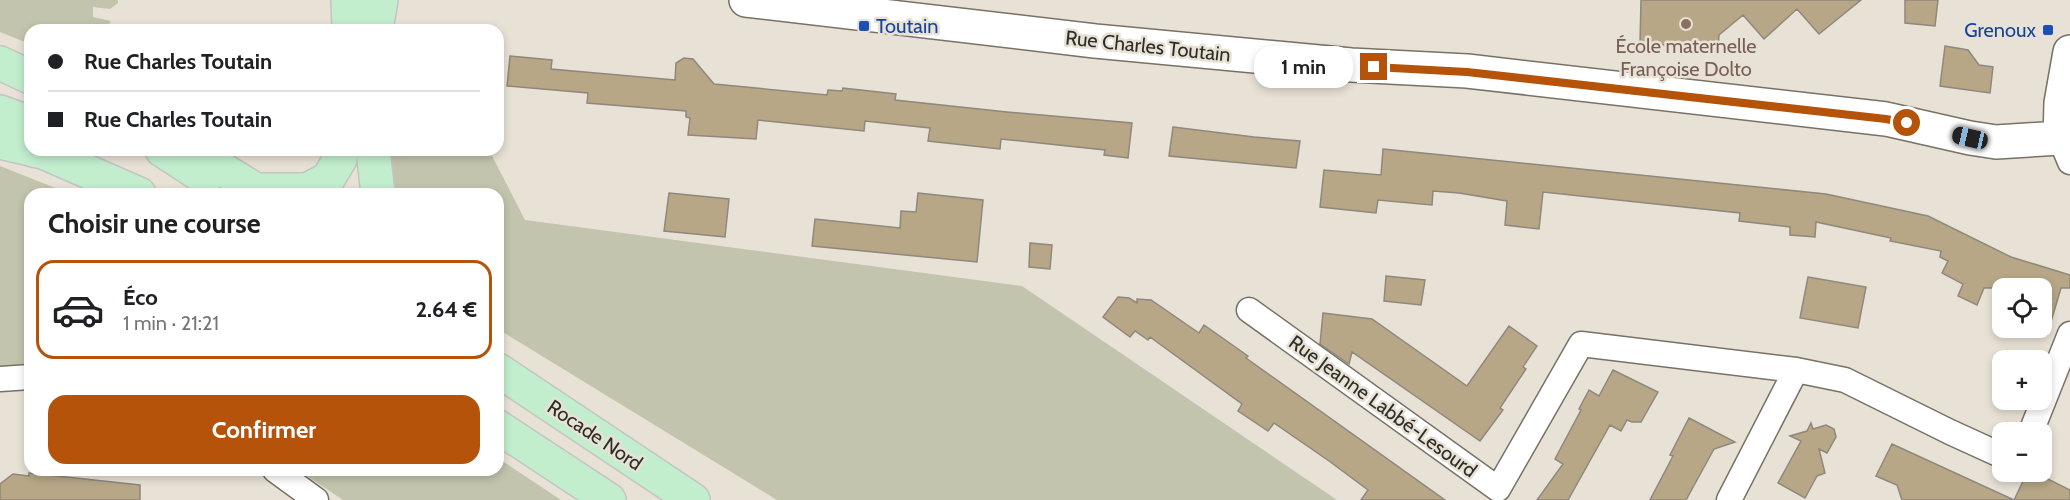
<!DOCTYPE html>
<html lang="fr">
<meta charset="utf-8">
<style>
:root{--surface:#fff;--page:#f6f6f6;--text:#202124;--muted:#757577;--line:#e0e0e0;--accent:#b45309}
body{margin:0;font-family:Cabin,sans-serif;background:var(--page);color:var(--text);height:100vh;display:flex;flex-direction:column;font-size:22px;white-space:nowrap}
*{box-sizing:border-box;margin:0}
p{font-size:20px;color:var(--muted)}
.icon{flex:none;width:33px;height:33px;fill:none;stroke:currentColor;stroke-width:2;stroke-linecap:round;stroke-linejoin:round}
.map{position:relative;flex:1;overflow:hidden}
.sheet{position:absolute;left:24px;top:188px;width:480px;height:288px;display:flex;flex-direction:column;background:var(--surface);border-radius:18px;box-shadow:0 3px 9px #0003}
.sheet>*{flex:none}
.hud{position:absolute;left:24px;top:24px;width:480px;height:132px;border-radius:18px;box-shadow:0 3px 9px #0003;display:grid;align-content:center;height:132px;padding:0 24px;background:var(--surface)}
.fabs{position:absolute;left:1992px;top:278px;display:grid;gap:12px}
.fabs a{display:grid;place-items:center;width:60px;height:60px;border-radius:12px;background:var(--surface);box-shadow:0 3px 9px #0003;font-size:30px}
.end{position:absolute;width:27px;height:27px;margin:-14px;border:8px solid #b45309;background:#fff;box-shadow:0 0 0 3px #fff}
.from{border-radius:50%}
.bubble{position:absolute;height:42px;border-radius:18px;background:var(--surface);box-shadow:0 3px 9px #0003;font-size:20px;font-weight:800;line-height:42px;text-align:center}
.car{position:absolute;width:18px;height:36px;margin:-18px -9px;border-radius:8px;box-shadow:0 0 4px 2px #0007;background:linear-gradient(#222 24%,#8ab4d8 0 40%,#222 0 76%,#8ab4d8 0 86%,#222 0)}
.hud b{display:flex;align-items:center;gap:21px;height:57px;font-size:22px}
.hud b+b{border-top:2px solid var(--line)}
.hud i{width:15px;height:15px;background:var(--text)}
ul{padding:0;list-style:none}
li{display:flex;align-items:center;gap:18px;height:99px;margin:0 12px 9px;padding:0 12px;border:3px solid var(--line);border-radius:18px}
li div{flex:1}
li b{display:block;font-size:22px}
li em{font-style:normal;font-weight:800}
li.on{border-color:var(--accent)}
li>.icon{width:54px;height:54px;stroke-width:1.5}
h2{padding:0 24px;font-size:27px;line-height:72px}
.primary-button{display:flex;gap:12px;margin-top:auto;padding:12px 24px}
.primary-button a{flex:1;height:69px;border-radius:18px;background:var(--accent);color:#fff;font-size:24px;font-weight:800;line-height:69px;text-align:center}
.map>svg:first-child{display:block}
.grass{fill:#c2c4ad}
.building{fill:#b7a787;stroke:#8e887d;stroke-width:1.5}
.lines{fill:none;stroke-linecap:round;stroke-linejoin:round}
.street-casing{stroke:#777166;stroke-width:27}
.secondary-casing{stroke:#777166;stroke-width:36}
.primary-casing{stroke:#c4c4c3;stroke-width:36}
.street{stroke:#fff;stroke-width:24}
.secondary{stroke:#fff;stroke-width:33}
.primary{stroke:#c2eece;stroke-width:33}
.route{stroke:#b45309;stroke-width:8}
.education-dot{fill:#8d6e63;stroke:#e8e2d6;stroke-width:2}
.transit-dot{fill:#1a4fb4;stroke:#e8e2d6;stroke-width:2}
.labels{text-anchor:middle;stroke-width:5;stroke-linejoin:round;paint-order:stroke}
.transit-label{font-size:20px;fill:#164399;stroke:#e8e2d6;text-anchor:start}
.street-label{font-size:20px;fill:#2e2c27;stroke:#e8e2d6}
.education-label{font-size:20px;fill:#785e54;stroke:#e8e2d6}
</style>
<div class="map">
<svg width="2070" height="500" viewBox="0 0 2070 500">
<rect width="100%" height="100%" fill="#e8e2d6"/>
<path class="grass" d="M0,0h118v3l-8,6 -17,-2v10l18,4 -5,9h-76v14l-30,-12z
M387,150h102l36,70 497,66 315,214h-560l-279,-171v-135l-104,-1z
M0,166l68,27 -38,1v174h-30z
M498,458l63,42h-218l-45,-30h200z"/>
<path class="building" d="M1641,0h220l-42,34 -22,-25 -33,30 -21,-24 -24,20 -1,14 -78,-6z
M1905,0h33l-3,26 -30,-3z
M1945,46l23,4 11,15 14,2 -3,26 -50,-7z
M510,56l42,4 -1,9 124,11 1,-17 8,-5 9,1 21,25 113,11 1,-5 14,1 1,-3 53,6 -1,6 112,12 125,11 -4,35 -24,-3 1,-5 -104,-11 -1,10 -72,-8 2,-13 -65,-7 -1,10 -106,-11 -2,19 -68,-4 2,-17 -4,-1v-6l-99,-8 1,-10 -81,-7z
M1173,127l81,10 46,4 -4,27 -127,-12z
M1383,149l443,45 102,22 83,41 59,18v13h-9l-14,47 -5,-1v-46h-58l-7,17 -19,-9 5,-12 -21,-11 6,-12 -8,-4 1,-6 -51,-10 1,-3 -75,-16 -1,15 -25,-2v-8l-51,-6 1,-8 -197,-21 -4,37 -34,-4 2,-24 -48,-8 -26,-2 -1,14 -54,-5 -2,13 -56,-6 4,-37 57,5z
M669,193l60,6 -4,38 -61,-6z
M918,193l65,7 -6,62 -165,-16 3,-27 85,9 1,-17 15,1z
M1030,243l22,2 -2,24 -21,-2z
M1386,276l39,4 -4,25 -37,-4z
M1808,277l58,10 -8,41 -58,-10z
M1118,297l11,1 8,5v-4l14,1 48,33 5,-8 44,31 -2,2 199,142h-84l7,-10 -39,-29 -55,-38 -6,8 -30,-20 4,-7 -92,-67 -2,3 -13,-9 -5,6 -27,-20z
M1323,313l49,6 95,67 42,-60 28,20 -14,21 3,2 -26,39 3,2 -23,31 -128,-89 -3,12 -29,-20z
M1613,370l45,22 -17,30h-9l-5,-2 -6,11 -11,-6 -42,75h-31l26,-36 -8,-5 26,-49 -2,-1 10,-19 10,6z
M1689,418l46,24 -21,7 -28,51h-36l23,-44 -3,-1z
M1811,423l2,6 13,-4 8,4 2,8 -9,16 -8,-4 6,24 -8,3 -12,22 -27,-15 23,-42 -11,-5 17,-5z
M1892,444l122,56 14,-29h4l38,19v10h-168l-5,-15 -21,-9z
M29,473l111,12v15h-140v-16l13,-10 16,2z"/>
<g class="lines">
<defs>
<path id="street" d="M2070,137l-10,1 10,24
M1249,310l249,179 83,-145 215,26
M0,379l30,-2
M2031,432l39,-98
M275,470l41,30
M1729,500l67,-130 49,10 105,52 46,21h6"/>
<path id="secondary" d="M746,0l349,41 256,24 116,6 419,48 84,19 26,4 64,-4 1,-35 9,-51"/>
<path id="primary" d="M348,0l1,30
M376,30l5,-30
M0,63l30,14
M0,112l30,11
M0,142l30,7
M33,150l10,2 96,42
M162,150l43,28
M191,150l65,40h51l21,-11 12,-20 1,-9
M373,150l5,44
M498,370l195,130
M498,427l111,73"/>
</defs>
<use href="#street" class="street-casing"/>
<use href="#secondary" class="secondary-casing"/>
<use href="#primary" class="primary-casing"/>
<use href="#street" class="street"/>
<use href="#secondary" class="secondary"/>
<use href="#primary" class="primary"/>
</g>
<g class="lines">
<path class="route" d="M1374,67l93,5 419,47 21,4"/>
</g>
<circle class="education-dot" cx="1686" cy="24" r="6"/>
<g class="transit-dot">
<rect x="858" y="20" width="12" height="12" rx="3"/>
<rect x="2042" y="24" width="12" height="12" rx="3"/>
</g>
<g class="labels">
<g class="transit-label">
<text x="876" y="33">Toutain</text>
<text x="2036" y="37" text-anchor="end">Grenoux</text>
</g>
<g class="street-label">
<text transform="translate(1148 46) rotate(6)" y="7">Rue Charles Toutain</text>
<text transform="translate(1383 406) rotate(36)" y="7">Rue Jeanne Labbé-Lesourd</text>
<text transform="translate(595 435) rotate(34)" y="7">Rocade Nord</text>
</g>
<g class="education-label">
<text x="1686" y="53">École maternelle<tspan x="1686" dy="23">Françoise Dolto</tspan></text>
</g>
</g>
</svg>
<div class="fabs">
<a><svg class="icon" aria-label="locate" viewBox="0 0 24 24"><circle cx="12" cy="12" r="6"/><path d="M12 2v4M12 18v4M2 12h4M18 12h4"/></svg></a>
<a>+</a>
<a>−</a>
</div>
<i class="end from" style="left:1907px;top:123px"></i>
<i class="end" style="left:1374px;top:67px"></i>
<div class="bubble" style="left:1254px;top:46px;width:99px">1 min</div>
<i class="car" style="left:1970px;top:138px;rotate:283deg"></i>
<div class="hud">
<b><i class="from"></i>Rue Charles Toutain</b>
<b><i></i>Rue Charles Toutain</b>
</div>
<section class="sheet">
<h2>Choisir une course</h2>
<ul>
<li class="on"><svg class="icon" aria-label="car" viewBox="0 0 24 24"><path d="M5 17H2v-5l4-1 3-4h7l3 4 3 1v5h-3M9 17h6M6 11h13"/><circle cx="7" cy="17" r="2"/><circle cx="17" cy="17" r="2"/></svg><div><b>Éco</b><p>1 min · 21:21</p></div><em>2.64 €</em></li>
</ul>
<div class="primary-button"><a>Confirmer</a></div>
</section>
</div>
